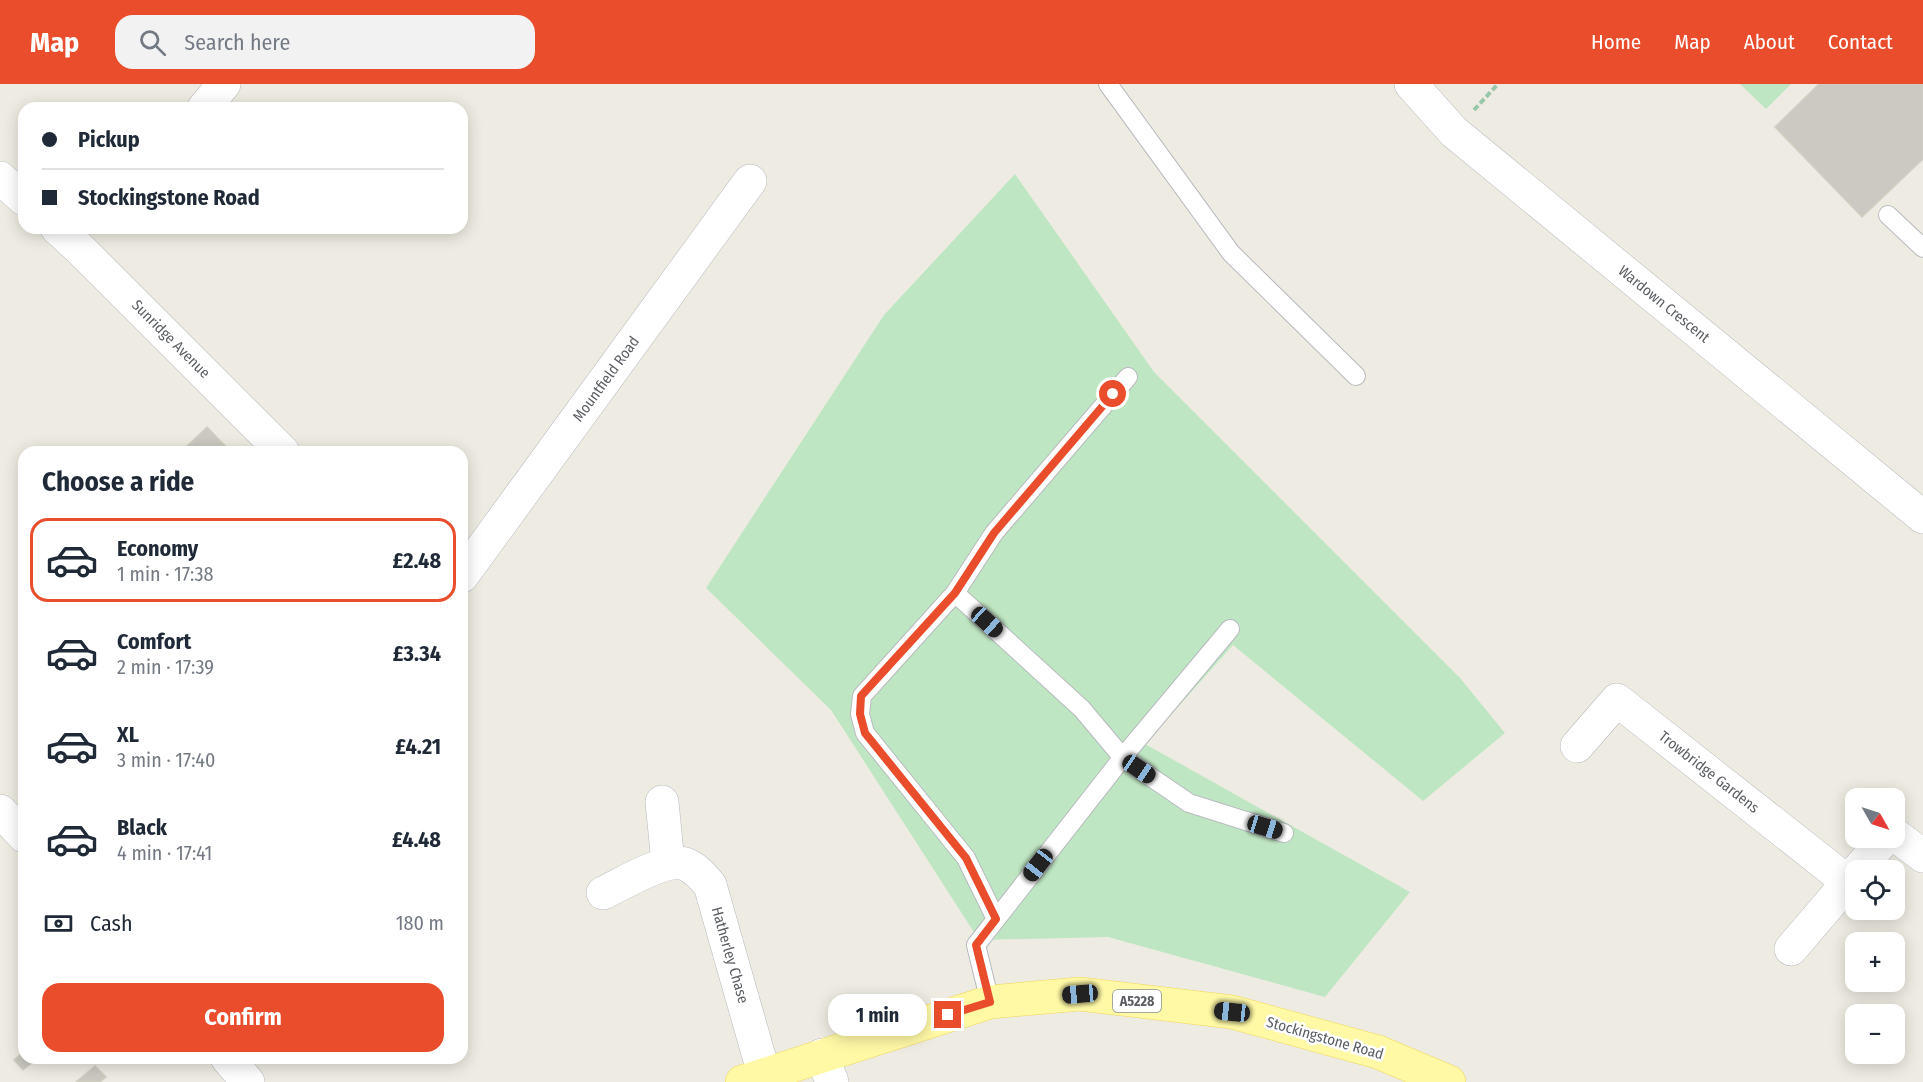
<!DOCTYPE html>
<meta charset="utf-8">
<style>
:root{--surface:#fff;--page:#f2f2f3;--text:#1f2937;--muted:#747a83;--line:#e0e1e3;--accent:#ea4d2c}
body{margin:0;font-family:"Fira Sans Condensed",sans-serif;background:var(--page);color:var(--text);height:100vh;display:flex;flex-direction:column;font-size:22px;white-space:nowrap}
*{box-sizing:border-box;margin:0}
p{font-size:20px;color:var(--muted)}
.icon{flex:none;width:33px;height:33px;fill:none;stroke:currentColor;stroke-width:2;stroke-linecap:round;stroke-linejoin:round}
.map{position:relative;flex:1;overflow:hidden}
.drawer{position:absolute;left:18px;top:362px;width:450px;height:618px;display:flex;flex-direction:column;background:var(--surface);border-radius:18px;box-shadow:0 3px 15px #0003}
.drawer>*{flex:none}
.top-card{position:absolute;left:18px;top:18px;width:450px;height:132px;border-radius:18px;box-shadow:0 3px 15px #0003;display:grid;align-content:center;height:132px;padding:0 24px;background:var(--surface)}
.needle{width:39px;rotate:129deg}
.buttons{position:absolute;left:1845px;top:704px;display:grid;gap:12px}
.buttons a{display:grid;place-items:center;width:60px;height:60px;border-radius:12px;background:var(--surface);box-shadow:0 3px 15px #0003;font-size:30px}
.end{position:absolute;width:27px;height:27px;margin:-14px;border:8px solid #ea4d2c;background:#fff;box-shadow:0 0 0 3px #fff}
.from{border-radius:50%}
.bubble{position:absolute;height:42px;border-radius:18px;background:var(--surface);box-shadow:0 3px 15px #0003;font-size:20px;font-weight:700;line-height:42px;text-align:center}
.car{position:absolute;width:18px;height:36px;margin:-18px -9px;border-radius:8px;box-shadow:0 0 4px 2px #0007;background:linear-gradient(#222 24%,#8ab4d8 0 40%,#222 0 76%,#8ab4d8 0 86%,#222 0)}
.top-card b{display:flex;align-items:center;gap:21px;height:57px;font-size:22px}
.top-card b+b{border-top:2px solid var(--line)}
.top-card i{width:15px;height:15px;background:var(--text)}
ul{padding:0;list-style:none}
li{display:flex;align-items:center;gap:18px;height:84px;margin:0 12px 9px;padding:0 12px;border:3px solid transparent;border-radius:18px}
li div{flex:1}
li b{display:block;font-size:22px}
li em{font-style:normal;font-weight:700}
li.selected{border-color:var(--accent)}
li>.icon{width:54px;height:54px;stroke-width:1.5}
h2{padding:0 24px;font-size:27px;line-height:72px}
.pay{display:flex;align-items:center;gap:15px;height:66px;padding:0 24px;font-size:22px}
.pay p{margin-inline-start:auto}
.button{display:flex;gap:12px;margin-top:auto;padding:12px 24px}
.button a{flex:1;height:69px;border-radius:18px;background:var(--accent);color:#fff;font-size:24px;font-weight:700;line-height:69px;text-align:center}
header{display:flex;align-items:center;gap:36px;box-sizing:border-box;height:84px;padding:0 30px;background:var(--accent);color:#fff}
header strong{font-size:28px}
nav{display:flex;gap:33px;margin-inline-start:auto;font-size:21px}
.search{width:420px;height:54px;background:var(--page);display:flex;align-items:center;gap:15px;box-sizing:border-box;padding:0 21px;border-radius:18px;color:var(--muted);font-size:22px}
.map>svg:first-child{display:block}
.green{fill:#bfe6c2}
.building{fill:#cbc9c2;stroke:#d2cfc1;stroke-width:1.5}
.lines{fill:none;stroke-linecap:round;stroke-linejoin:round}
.service-casing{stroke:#b8babf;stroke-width:20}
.minor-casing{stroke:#b8babf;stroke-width:34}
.primary-casing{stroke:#f2d557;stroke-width:34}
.path{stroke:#98c7aa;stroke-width:4;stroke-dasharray:6 3;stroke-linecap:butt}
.service{stroke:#fff;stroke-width:18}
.minor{stroke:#fff;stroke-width:33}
.primary{stroke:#fff9a6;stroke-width:33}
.route{stroke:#ea4d2c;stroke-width:8}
.labels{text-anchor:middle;stroke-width:5;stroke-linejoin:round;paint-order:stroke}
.shield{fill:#fff;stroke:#8c8e92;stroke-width:1.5}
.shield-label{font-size:14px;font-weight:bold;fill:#5b5e63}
.street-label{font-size:15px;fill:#5b5e63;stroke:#fff}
</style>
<header>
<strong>Map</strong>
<div class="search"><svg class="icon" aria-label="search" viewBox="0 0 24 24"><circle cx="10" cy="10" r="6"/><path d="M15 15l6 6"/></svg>Search here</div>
<nav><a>Home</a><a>Map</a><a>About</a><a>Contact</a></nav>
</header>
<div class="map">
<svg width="1923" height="998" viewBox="0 0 1923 998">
<rect width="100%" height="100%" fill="#eeece2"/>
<path class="green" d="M1740,0h51l-25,25z
M1015,90l139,198 306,306 45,55 -82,68 -190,-156 -88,99 265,148 -85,105 -217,-60 -129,3 -148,-230 -125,-122 178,-273z"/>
<path class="building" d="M1819,0h104v75l-61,58 -87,-90z
M207,343l24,25 -49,-1z
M24,967v7h14l-15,12 -9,-10z
M95,982l11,11 -6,5h-24z"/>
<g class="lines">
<defs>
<path id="service" d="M1108,0l123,169 125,123
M1888,131l35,33
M955,509l127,116 41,49 66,45 95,30
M996,835l-30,-61 -101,-125 -5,-19 2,-18 93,-103 39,-60 134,-156
M990,918l-14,-57 151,-193 103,-123"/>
<path id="minor" d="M1411,0l43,48 469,385
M204,24l20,-24
M0,94l24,21
M57,144l24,22 202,202
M462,492l288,-395
M1577,662l40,-46 231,182
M662,718l6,61
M0,727l24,25
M1894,750l29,22
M1858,786l28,-33
M603,809c19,-9 63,-36 82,-29 11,4 18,13 25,21l54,189
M1791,865l65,-76
M822,971l10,27
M227,974l21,24"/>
<path id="primary" d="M742,998l248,-80 90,-8 152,18 146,40 71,30"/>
</defs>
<use href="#service" class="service-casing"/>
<use href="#minor" class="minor-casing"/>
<use href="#primary" class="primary-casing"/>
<path class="path" d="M1474,26l24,-26"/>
<use href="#service" class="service"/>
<use href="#minor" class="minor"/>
<use href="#primary" class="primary"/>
</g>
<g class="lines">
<path class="route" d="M948,931l42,-13 -14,-57 20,-26 -30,-61 -101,-125 -5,-19 1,-18 94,-103 39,-60 119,-139"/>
</g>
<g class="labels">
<rect class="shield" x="1113" y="906" width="48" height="22" rx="4.5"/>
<g class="shield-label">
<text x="1137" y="922">A5228</text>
</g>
<g class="street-label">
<text transform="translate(1664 220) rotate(39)" y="5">Wardown Crescent</text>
<text transform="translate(171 255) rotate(45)" y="5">Sunridge Avenue</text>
<text transform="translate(606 295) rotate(-54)" y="5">Mountfield Road</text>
<text transform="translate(1709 688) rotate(38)" y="5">Trowbridge Gardens</text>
<text transform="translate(730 871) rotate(74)" y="5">Hatherley Chase</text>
<text transform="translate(1325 954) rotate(16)" y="5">Stockingstone Road</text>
</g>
</g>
</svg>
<div class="buttons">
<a><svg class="needle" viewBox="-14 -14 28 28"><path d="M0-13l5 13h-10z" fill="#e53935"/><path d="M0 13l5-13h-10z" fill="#747a83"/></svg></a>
<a><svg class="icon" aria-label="locate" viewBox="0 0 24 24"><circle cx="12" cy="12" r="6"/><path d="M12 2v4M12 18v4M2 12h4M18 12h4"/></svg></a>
<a>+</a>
<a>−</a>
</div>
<i class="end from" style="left:1113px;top:310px"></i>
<i class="end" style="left:948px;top:931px"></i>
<div class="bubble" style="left:828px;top:910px;width:99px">1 min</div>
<i class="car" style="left:987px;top:538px;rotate:132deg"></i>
<i class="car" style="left:1139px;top:685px;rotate:124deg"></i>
<i class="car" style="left:1265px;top:743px;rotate:107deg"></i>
<i class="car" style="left:1038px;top:781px;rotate:218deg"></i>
<i class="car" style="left:1080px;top:910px;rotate:265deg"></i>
<i class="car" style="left:1232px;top:928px;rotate:276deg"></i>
<div class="top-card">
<b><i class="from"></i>Pickup</b>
<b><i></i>Stockingstone Road</b>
</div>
<section class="drawer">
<h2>Choose a ride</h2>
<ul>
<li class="selected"><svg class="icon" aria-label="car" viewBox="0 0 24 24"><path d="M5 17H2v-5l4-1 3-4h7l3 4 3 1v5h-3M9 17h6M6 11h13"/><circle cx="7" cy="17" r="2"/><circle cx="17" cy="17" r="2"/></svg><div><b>Economy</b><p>1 min · 17:38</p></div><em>£2.48</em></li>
<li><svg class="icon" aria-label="car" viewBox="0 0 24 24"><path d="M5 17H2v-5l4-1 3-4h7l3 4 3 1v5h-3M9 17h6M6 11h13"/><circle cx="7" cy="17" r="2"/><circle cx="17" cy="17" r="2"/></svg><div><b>Comfort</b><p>2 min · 17:39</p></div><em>£3.34</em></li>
<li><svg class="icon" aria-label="car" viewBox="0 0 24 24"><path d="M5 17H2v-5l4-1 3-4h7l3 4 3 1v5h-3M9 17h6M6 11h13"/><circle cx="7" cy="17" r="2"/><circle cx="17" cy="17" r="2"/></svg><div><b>XL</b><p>3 min · 17:40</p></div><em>£4.21</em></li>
<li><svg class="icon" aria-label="car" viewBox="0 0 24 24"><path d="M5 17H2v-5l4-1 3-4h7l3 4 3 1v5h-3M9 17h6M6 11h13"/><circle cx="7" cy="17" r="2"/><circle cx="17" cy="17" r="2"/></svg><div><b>Black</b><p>4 min · 17:41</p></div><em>£4.48</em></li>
</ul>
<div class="pay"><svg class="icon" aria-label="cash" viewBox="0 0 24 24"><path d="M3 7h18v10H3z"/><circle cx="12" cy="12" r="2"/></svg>Cash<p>180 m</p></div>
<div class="button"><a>Confirm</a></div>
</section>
</div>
